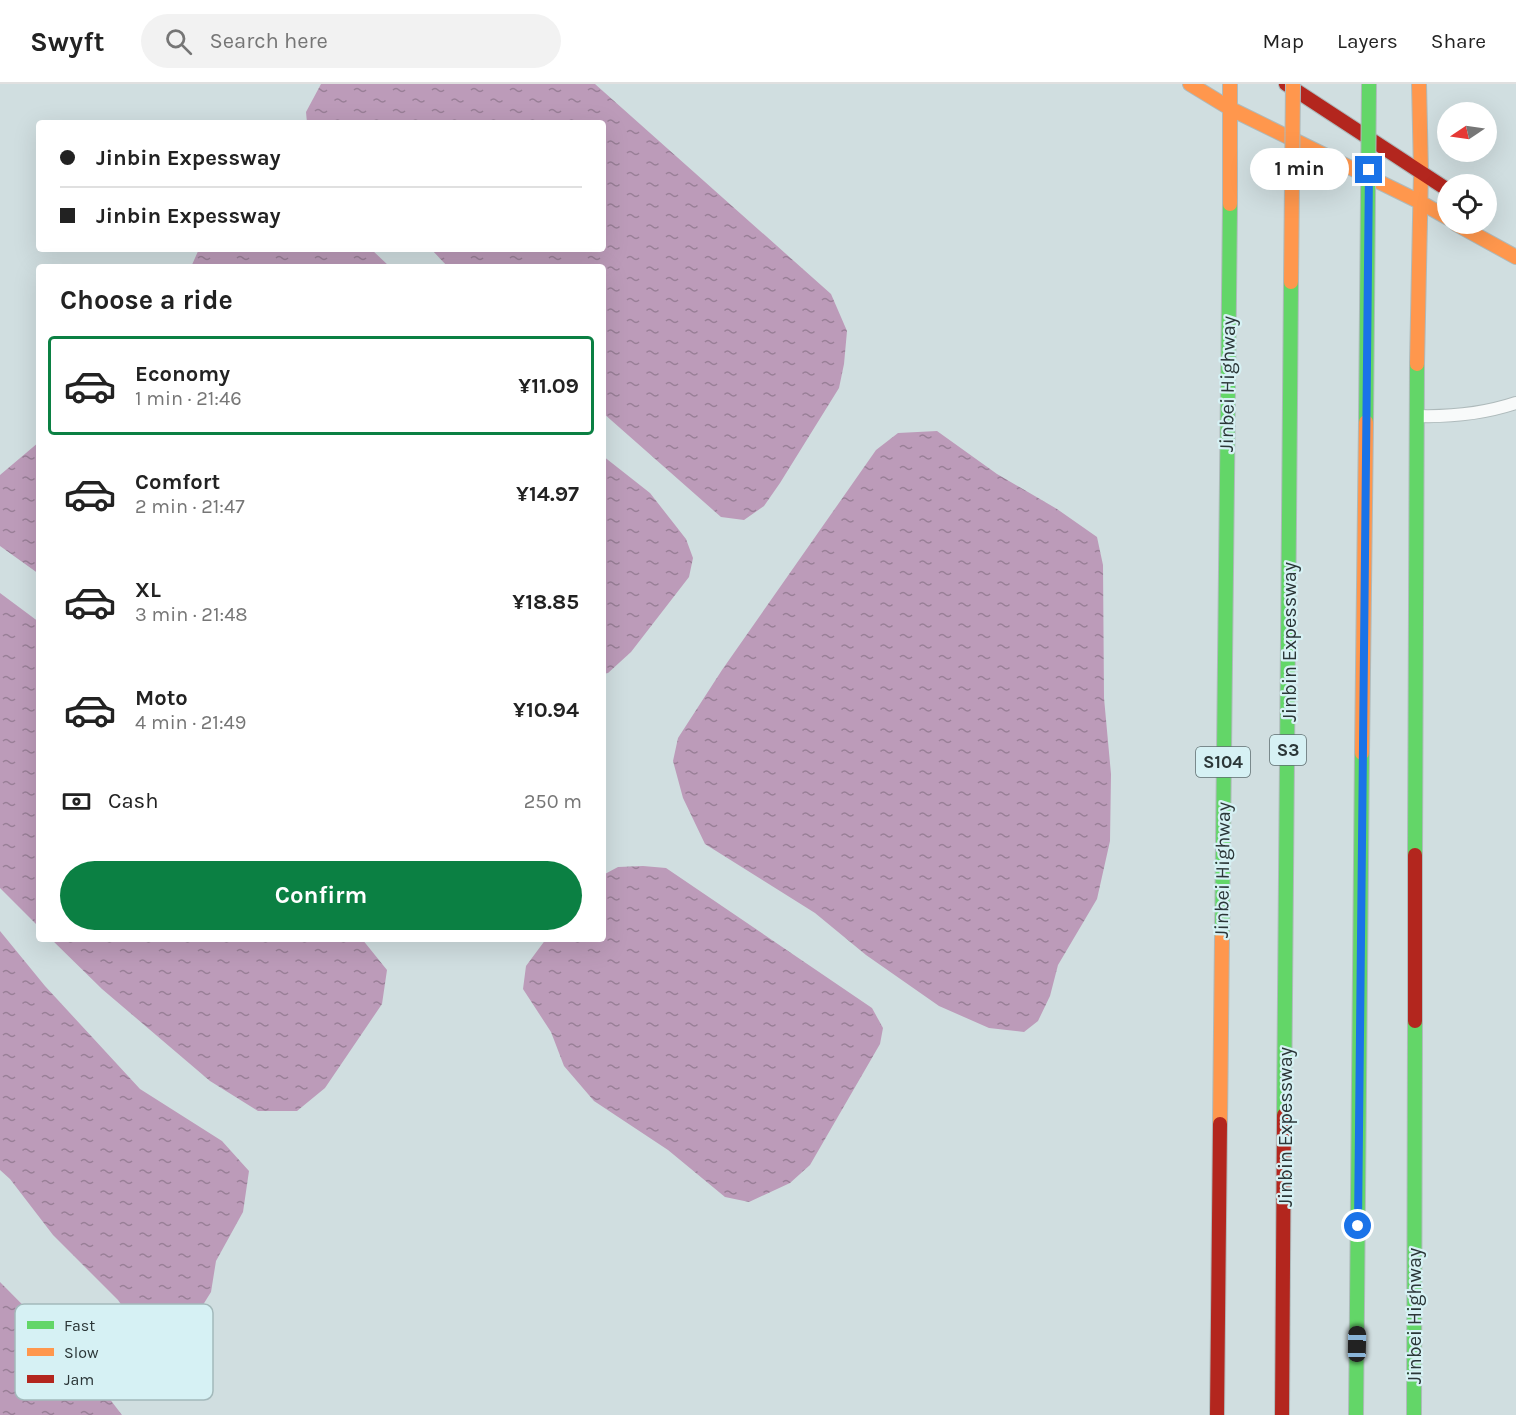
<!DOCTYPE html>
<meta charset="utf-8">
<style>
:root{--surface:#fff;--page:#f2f2f2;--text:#222;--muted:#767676;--line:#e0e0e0;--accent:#0b8043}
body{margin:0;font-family:Karla,sans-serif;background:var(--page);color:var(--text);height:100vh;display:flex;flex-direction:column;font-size:22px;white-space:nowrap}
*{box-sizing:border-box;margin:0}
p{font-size:20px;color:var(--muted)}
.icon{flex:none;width:33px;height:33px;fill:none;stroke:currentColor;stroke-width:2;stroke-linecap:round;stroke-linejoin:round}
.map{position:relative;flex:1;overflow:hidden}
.side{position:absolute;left:36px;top:180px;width:570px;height:678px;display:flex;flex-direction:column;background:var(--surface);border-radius:6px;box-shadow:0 6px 24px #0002}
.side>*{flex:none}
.top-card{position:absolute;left:36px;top:36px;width:570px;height:132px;border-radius:6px;box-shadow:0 6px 24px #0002;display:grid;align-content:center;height:132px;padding:0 24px;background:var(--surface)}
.needle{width:39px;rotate:257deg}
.buttons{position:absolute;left:1437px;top:18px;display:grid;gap:12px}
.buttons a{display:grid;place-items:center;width:60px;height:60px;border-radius:50%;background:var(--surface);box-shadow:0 6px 24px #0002;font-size:30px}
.end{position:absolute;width:27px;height:27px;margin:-14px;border:8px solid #1a73e8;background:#fff;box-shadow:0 0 0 3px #fff}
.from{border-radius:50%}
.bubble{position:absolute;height:42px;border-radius:21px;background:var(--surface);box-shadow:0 6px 24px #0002;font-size:20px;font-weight:700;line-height:42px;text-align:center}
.car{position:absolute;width:18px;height:36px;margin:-18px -9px;border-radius:8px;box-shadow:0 0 4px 2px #0007;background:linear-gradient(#222 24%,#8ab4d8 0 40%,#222 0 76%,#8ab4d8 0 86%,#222 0)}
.top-card b{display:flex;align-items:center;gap:21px;height:57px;font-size:22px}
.top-card b+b{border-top:2px solid var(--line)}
.top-card i{width:15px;height:15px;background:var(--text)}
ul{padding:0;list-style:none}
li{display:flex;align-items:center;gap:18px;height:99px;margin:0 12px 9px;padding:0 12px;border:3px solid transparent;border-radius:6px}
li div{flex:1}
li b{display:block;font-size:22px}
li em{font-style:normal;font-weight:700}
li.selected{border-color:var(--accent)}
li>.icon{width:54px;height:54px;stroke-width:1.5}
h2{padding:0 24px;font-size:27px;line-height:72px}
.pay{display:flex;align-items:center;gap:15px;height:66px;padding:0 24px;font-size:22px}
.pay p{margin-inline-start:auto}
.cta{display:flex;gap:12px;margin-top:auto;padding:12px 24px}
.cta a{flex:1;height:69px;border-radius:36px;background:var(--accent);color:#fff;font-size:24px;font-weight:700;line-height:69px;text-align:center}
header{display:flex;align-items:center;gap:36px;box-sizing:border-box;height:84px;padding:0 30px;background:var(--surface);border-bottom:2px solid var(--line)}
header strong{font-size:28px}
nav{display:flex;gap:33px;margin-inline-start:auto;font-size:21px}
.search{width:420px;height:54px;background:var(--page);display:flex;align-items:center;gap:15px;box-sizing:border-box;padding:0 21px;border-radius:33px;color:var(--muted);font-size:22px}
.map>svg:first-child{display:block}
.water{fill:url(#water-ripples)}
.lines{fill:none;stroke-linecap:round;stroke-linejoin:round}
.lane-casing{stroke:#aebabb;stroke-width:14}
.fast-casing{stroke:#aebabb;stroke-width:16}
.slow-casing{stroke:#aebabb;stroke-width:16}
.jam-casing{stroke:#aebabb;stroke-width:16}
.lane{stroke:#f8fafa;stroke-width:12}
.fast{stroke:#63d668;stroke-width:14}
.slow{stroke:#ff974d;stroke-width:14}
.jam{stroke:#b3261e;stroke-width:14}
.fast-bridge-casing{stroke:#aebabb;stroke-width:16;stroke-linecap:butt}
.slow-bridge-casing{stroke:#aebabb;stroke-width:16;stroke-linecap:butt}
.jam-bridge-casing{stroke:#aebabb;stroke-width:16;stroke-linecap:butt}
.fast-bridge{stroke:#63d668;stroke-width:14}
.slow-bridge{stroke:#ff974d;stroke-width:14}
.jam-bridge{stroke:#b3261e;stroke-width:14}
.route{stroke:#1a73e8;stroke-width:8}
.labels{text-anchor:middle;stroke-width:4.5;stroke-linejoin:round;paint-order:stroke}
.shield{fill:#d6f1f4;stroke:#5e6e70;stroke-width:1.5}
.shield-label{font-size:18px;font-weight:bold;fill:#2b3637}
.street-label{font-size:20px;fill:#2b3637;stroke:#d6f1f4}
.key{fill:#d6f1f4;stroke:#a3b9bb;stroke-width:1.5}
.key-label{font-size:16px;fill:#2b3637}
</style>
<header>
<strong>Swyft</strong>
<div class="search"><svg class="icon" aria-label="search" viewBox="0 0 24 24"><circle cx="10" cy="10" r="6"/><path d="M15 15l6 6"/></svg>Search here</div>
<nav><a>Map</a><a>Layers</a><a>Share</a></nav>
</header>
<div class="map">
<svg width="1516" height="1331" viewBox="0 0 1516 1331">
<defs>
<pattern id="water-ripples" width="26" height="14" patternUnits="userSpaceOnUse" patternTransform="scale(1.5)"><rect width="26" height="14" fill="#bc9bb9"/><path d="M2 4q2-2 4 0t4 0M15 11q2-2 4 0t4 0" fill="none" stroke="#997f97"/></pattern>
</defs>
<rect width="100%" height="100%" fill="#d0dee0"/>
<path class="water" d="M321,0h274l236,210 16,37 -3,33 -5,24 -59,95 -16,23 -20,14 -23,-3 -118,-104v-146h-155l-17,-18h172v-126h-296l-1,-11z
M199,165h172l19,18h-199z
M937,347l60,43 60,35 40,28 6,28 1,133 7,76 -1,67 -13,58 -39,66 -8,31 -12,25 -14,11 -35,-4 -50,-22 -73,-51 -51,-42 -110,-69 -22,-46 -10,-37 5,-23 44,-68 154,-220 22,-17z
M39,358v132l-39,-28v-71z
M603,372l47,37 36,46 7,19 -4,19 -58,75 -23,21 -5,1z
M0,509l39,29v305l-39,-39z
M643,782l23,2 206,140 11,20 -3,16 -70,121 -20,18 -41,19 -24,-5 -57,-47 -74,-49 -30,-35 -13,-34 -28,-43 3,-23 20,-27h57v-64l15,-8z
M0,847l45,55 95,103 82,52 27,30 -6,41 -27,49 -5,31 -28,45 -38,2 -27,-39 -65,-65 -43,-56 -10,-9z
M51,855h311l25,31 -5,34 -57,84 -28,23h-39l-48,-30 -108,-92z
M0,1198l89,90 33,43h-122z"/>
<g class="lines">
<defs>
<path id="lane" d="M1417,332c34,1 66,-2 99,-13"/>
<path id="fast" d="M1415,771l2,-491
M1222,853l8,-733
M1414,1331l1,-394"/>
<path id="slow" d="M1190,0l41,25 189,93 28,16
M1419,0l2,88
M1230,120v-120
M1456,140l60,33
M1417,280l4,-192
M1220,1040l2,-187"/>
<path id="jam" d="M1286,0l162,106
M1415,937v-166
M1217,1331l3,-291"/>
</defs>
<use href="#lane" class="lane-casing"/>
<use href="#fast" class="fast-casing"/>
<use href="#slow" class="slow-casing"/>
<use href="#jam" class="jam-casing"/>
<use href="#lane" class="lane"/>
<use href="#fast" class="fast"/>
<use href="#slow" class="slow"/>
<use href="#jam" class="jam"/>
<defs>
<path id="fast-bridge" d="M1366,338l3,-338
M1284,1031l7,-833
M1356,1331l6,-662"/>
<path id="slow-bridge" d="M1291,198l2,-198
M1362,669l4,-331"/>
<path id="jam-bridge" d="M1282,1331l2,-300"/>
</defs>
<use href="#fast-bridge" class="fast-bridge-casing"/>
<use href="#slow-bridge" class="slow-bridge-casing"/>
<use href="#jam-bridge" class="jam-bridge-casing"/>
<use href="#fast-bridge" class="fast-bridge"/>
<use href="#slow-bridge" class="slow-bridge"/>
<use href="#jam-bridge" class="jam-bridge"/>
</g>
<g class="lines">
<path class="route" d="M1358,1142l11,-1056"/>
</g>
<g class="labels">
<g class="shield">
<rect x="1270" y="651" width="36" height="30" rx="4.5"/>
<rect x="1196" y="663" width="54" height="30" rx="4.5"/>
</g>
<g class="shield-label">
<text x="1288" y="672">S3</text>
<text x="1223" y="684">S104</text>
</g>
<g class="street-label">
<text transform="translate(1227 300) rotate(-89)" y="7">Jinbei Highway</text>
<text transform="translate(1289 558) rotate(-90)" y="7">Jinbin Expessway</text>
<text transform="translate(1222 786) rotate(-89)" y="7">Jinbei Highway</text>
<text transform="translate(1285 1043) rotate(-90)" y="7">Jinbin Expessway</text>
<text transform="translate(1414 1232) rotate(-90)" y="7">Jinbei Highway</text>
</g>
</g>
<rect x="15" y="1220" width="198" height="96" rx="9" class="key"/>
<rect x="27" y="1237" width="27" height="8" fill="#63d668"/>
<rect x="27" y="1264" width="27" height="8" fill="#ff974d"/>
<rect x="27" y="1291" width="27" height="8" fill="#b3261e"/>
<g class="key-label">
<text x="64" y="1247">Fast</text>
<text x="64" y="1274">Slow</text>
<text x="64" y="1301">Jam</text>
</g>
</svg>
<div class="buttons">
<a><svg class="needle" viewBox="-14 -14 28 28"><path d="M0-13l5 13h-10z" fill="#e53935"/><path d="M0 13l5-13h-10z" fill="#767676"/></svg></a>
<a><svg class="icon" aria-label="locate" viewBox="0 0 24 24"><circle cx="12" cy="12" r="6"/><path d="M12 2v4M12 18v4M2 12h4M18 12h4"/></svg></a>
</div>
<i class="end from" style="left:1358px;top:1142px"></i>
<i class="end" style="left:1369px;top:86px"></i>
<div class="bubble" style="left:1250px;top:64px;width:99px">1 min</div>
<i class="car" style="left:1357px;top:1260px;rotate:1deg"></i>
<div class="top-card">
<b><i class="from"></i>Jinbin Expessway</b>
<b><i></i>Jinbin Expessway</b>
</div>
<section class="side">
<h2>Choose a ride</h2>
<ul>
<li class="selected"><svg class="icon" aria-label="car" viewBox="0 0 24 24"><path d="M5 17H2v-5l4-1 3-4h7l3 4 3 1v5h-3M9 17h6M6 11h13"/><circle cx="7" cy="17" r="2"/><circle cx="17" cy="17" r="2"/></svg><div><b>Economy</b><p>1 min · 21:46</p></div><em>¥11.09</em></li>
<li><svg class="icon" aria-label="car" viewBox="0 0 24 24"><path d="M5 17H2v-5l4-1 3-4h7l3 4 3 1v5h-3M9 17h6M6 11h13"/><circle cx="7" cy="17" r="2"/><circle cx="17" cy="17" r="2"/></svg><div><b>Comfort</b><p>2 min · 21:47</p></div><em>¥14.97</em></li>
<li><svg class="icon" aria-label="car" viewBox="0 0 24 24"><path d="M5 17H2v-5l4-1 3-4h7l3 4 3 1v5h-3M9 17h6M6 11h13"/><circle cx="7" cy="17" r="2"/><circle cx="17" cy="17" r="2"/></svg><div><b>XL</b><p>3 min · 21:48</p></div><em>¥18.85</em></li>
<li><svg class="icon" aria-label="car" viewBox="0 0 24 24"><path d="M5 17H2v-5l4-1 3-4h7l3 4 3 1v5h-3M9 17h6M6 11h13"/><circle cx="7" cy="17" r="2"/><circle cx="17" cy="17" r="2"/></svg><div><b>Moto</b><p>4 min · 21:49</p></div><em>¥10.94</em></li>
</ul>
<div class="pay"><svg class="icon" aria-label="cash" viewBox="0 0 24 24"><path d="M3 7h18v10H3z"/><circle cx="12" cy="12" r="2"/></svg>Cash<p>250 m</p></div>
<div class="cta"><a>Confirm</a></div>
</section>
</div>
